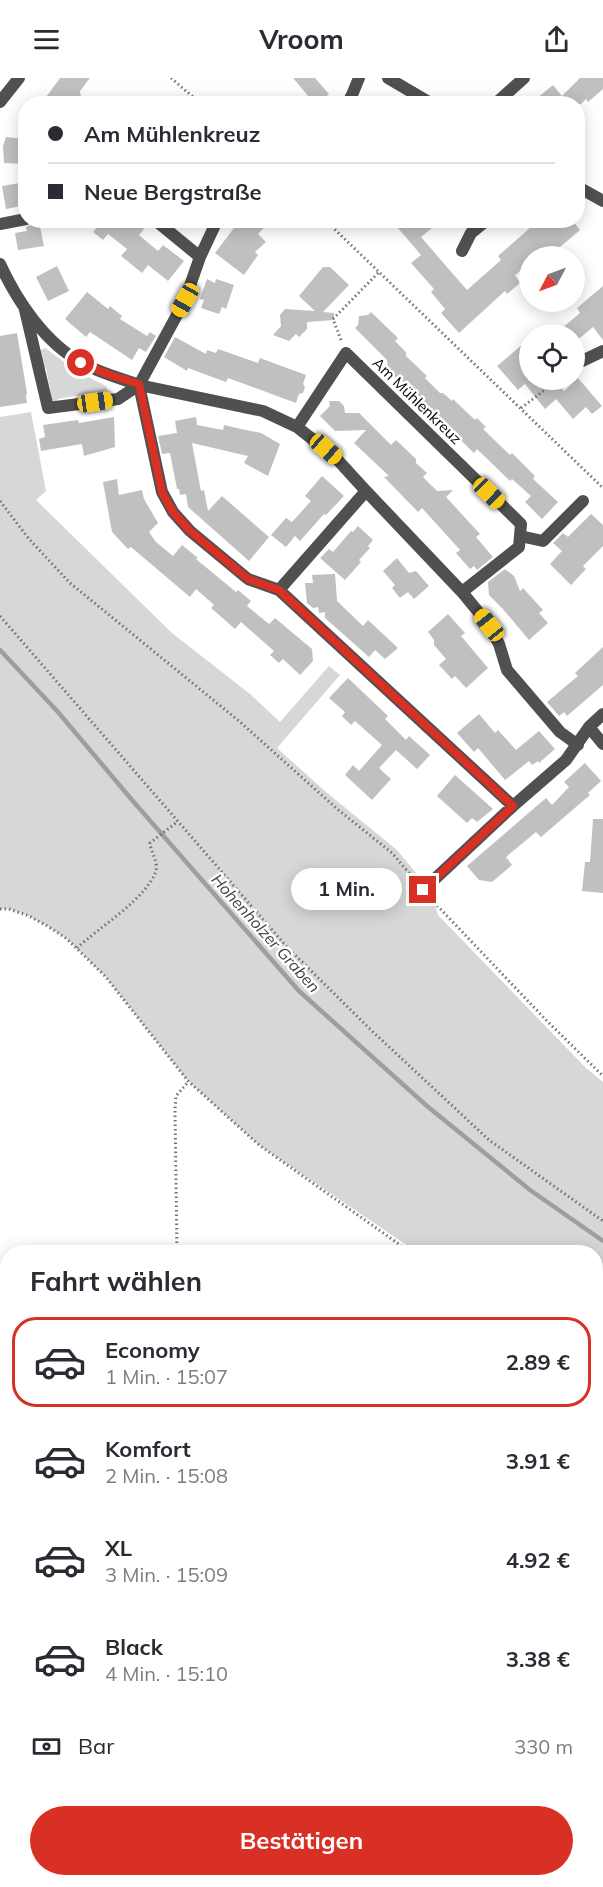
<!DOCTYPE html>
<html lang="de">
<meta charset="utf-8">
<style>
:root{--surface:#fff;--page:#f2f2f3;--text:#2b2b33;--muted:#7c7c81;--line:#e1e1e2;--accent:#d93025}
body{margin:0;font-family:Mulish,sans-serif;background:var(--page);color:var(--text);height:100vh;display:flex;flex-direction:column;font-size:22px;white-space:nowrap}
*{box-sizing:border-box;margin:0}
p{font-size:20px;color:var(--muted)}
.icon{flex:none;width:33px;height:33px;fill:none;stroke:currentColor;stroke-width:2;stroke-linecap:round;stroke-linejoin:round}
.map{position:relative;flex:1;overflow:hidden}
.drawer{position:absolute;left:0px;top:1167px;width:603px;height:642px;display:flex;flex-direction:column;background:var(--surface);border-radius:24px 24px 0 0;box-shadow:0 3px 15px #0003}
.drawer>*{flex:none}
.banner{position:absolute;left:18px;top:18px;width:567px;height:132px;border-radius:24px;box-shadow:0 3px 15px #0003;display:grid;align-content:center;height:132px;padding:0 30px;background:var(--surface)}
.needle{width:39px;rotate:229deg}
.buttons{position:absolute;left:519px;top:168px;display:grid;gap:12px}
.buttons a{display:grid;place-items:center;width:66px;height:66px;border-radius:50%;background:var(--surface);box-shadow:0 3px 15px #0003;font-size:30px}
.end{position:absolute;width:27px;height:27px;margin:-14px;border:8px solid #d93025;background:#fff;box-shadow:0 0 0 3px #fff}
.from{border-radius:50%}
.bubble{position:absolute;height:42px;border-radius:21px;background:var(--surface);box-shadow:0 3px 15px #0003;font-size:20px;font-weight:700;line-height:42px;text-align:center}
.car{position:absolute;width:18px;height:36px;margin:-18px -9px;border-radius:8px;box-shadow:0 0 4px 2px #0007;background:linear-gradient(#f5c518 24%,#345 0 40%,#f5c518 0 76%,#345 0 86%,#f5c518 0)}
.banner b{display:flex;align-items:center;gap:21px;height:57px;font-size:22px}
.banner b+b{border-top:2px solid var(--line)}
.banner i{width:15px;height:15px;background:var(--text)}
ul{padding:0;list-style:none}
li{display:flex;align-items:center;gap:18px;height:90px;margin:0 12px 9px;padding:0 18px;border:3px solid transparent;border-radius:24px}
li div{flex:1}
li b{display:block;font-size:22px}
li em{font-style:normal;font-weight:700}
li.selected{border-color:var(--accent)}
li>.icon{width:54px;height:54px;stroke-width:1.5}
h2{padding:0 30px;font-size:27px;line-height:72px}
.pay{display:flex;align-items:center;gap:15px;height:66px;padding:0 30px;font-size:22px}
.pay p{margin-inline-start:auto}
.primary-button{display:flex;gap:12px;margin-top:auto;padding:12px 30px}
.primary-button a{flex:1;height:69px;border-radius:36px;background:var(--accent);color:#fff;font-size:24px;font-weight:700;line-height:69px;text-align:center}
header{display:flex;justify-content:space-between;align-items:center;height:78px;padding:0 30px;background:var(--surface);font-size:27px;font-weight:700}
.map>svg:first-child{display:block}
.green{fill:#d7d7d7}
.lines{fill:none;stroke-linecap:round;stroke-linejoin:round}
.stream{stroke:#9e9e9e;stroke-width:4.5}
.building{fill:#c0c0c0}
.path{stroke:#727272;stroke-width:3;stroke-dasharray:1.5 3;stroke-linecap:butt}
.minor{stroke:#505050;stroke-width:12}
.route{stroke:#d93025;stroke-width:8}
.labels{text-anchor:middle;stroke-width:5;stroke-linejoin:round;paint-order:stroke}
.street-label{font-size:15px;fill:#000;stroke:#fff}
.water-label{font-size:16px;font-style:italic;fill:#3f3f3f;stroke:#fff}
</style>
<header><svg class="icon" aria-label="menu" viewBox="0 0 24 24"><path d="M4 6h16M4 12h16M4 18h16"/></svg>Vroom<svg class="icon" aria-label="share" viewBox="0 0 24 24"><path d="M12 15V3M7 8l5-5 5 5M5 13v7h14v-7"/></svg></header>
<div class="map">
<svg width="603" height="1809" viewBox="0 0 603 1809">
<rect width="100%" height="100%" fill="#fff"/>
<path class="green" d="M45,270l33,24 26,13 3,2v4l-2,3 -8,-2 -39,7 -2,4 -9,-5 4,-4 -5,-26 -4,-2 -3,-15z
M31,334l15,79 -10,9 136,133 78,61 30,28 49,-56 11,9 -63,73 49,44 71,58 34,41 7,24 147,152 18,15v287l-7,-6v-111h-179l-158,-107 -71,-64 -83,-105 -38,-37 -18,-12 -20,-11 -20,-7h-9v-492z"/>
<g class="lines">
<path class="stream" d="M0,572l58,62 74,88 167,191 128,115 103,84 73,51"/>
</g>
<path class="building" d="M60,0h30l-10,13 1,6 -5,7h-35z
M293,0h22l14,16 -11,10h-3z
M580,0h23v11l-15,13 -2,-3 -5,5h-51l23,-19 9,11z
M6,59l20,2v25l-22,-1 -1,-17z
M26,104v23l-20,4 -4,-23z
M92,142h41l11,9 -5,6 19,16 5,-6 21,16 -16,20 -20,-16 -6,8 -21,-17 6,-7 -19,-15 -5,6 -10,-8 5,-6z
M240,142h31l-13,14 8,8 -11,10 3,3 -14,20 -29,-22z
M391,142h34l7,8 -11,9 46,53 34,-30 -3,-4 41,-36h33l8,10 -27,23 -5,-6 -11,9h-7v7l-15,12 5,8 -13,11 -2,-3 -46,42 -18,-20 4,-4 -14,-17 3,-3 -23,-26 10,-8z
M39,144l5,24 -26,4 -3,-17 12,-2 -1,-4z
M57,188l12,25 -21,10 -12,-24z
M323,189h7l19,18 -26,27 11,1v7l-27,2v7l-8,8 -3,-3 -7,7 -16,-6 8,-9 -1,-11 5,-6 30,2 -16,-15z
M207,201l8,4 1,-4 18,6 -8,24 -4,-2 -3,7 -18,-6 3,-8 -4,-1z
M603,208v54l-10,-13 -19,16v-9h-19l25,-21 -3,-5z
M87,214l21,17 2,-3 12,10 -2,3 27,17 3,-4 6,4 -10,16 -7,-4 -7,12 -42,-28 -4,5 -21,-18z
M371,234l27,26 -3,3 11,11v4l21,20 -2,2 15,15h3l9,8 1,-2 22,21 2,-2 9,9 -3,2 27,26 2,-2 23,23 -2,3 25,23 -16,17 -17,-17 6,-6 -19,-17 -2,2 -33,-32 -3,4 -86,-83 -1,-10 -32,-32 3,-3 1,-9 9,-1z
M17,255l10,60 -1,3 1,7 -27,4v-71z
M175,259l31,17 1,-4 9,3 2,-4 40,14 2,-5 46,17 -3,9 2,3 -2,6 -4,1 -3,9 -68,-25 -2,4 -38,-14 -1,3 -23,-14z
M530,260v42h25l9,11 14,-13 24,28 -10,8 -6,-7 -13,12 -17,-20 -11,10 -20,-25 -7,6 -21,-24z
M329,323h10l5,5 1,7h14l32,32 5,-5 20,19v4l11,10 -4,4 14,14 16,-1 -7,7 34,37 -4,3 17,20 -16,13 -3,-4 -4,3 -14,-16 4,-3 -38,-42 -4,4 -34,-35 5,-1 -35,-33 12,-13 -31,1 -15,-15 10,-10z
M114,339l1,30 -31,9 -2,-12 -41,7 -2,-12 6,-2 -2,-12 35,-5 1,3z
M196,339l1,8 26,5 1,-5 17,4 20,4 19,11 -12,32 -24,-13 4,-7 -56,-13 9,48 3,-1 4,21 14,-15 47,41 -20,24 -61,-54 -2,-13 -6,1 -1,-6h-2l-7,-36 -8,1 -4,-18 19,-3 -2,-12z
M322,398l22,20 -18,19 -2,-1 -24,27 -5,-5 -9,11 -15,-12 15,-17 6,4 19,-21 -6,-5z
M117,401l2,16 23,-5 2,9 14,24 -9,9 7,10 17,14 9,-11 16,13 -2,1 40,33 2,-2 13,11 -4,5 22,18 6,-6 37,31 1,12 -13,14 -17,-16 -4,4 -9,-8 4,-4 -33,-29 -6,7 -24,-21 3,-3 -18,-16 -6,8 -59,-50 -3,2 -16,-17 -9,-50z
M591,436l12,11v21l-20,20 3,3 -15,16 -21,-21 12,-13 -9,-8 10,-10 5,4z
M358,448l15,14 -5,6 2,2 -11,12 2,2 -16,18 -25,-22 9,-9 4,3 18,-21 2,1z
M397,480l12,15 7,-2 13,15 -15,13 -6,-7 -8,6 -8,-10 3,-3 -12,-14z
M505,491l9,7 6,15 3,-3 20,22 -4,3 9,10 -19,17 -27,-32 -13,-13 -1,-13z
M335,496l2,27 26,25 5,-6 30,28 -13,11 -10,-9 -6,7 -44,-39v-6l-6,1 -1,-6 -5,1 -6,-5 -2,-20h8l-1,-8z
M448,536l17,19 -4,3 27,32 -22,20 -11,-12 -3,3 -13,-14 7,-6 -12,-14v-5l-6,-8z
M603,569v38l-36,31 -3,-4 -5,4 -12,-14 31,-26 -3,-3z
M348,600l40,38 -3,3 21,21 3,-4 21,19 -13,14 -21,-19 -17,18 12,11 -19,21 -27,-25 8,-10 6,6 23,-26 -27,-24 -4,4 -9,-9 3,-4 -16,-14z
M479,636l16,19 3,-3 18,20 23,-19 16,18 -16,14 -1,-2 -6,4 -3,-4 -24,19 -27,-32 -4,4 -17,-19z
M585,685l16,18 -13,12 2,2 -49,42 -5,-5 -30,25 6,8 -20,17 -13,-2 -12,-14 79,-68 6,7 17,-18 -5,-5z
M455,697l38,34 -16,13 -5,-4 -5,5 -30,-27z
M593,741h10v74l-21,-2 3,-29h5z"/>
<g class="lines">
<path class="path" d="M171,0l30,26
M325,142l278,268
M341,262l-8,-21 46,-47
M521,330l37,-28
M0,423l29,38 41,44 169,138 97,87 56,45 23,27
M0,538l286,330 86,85 117,109 114,81
M431,821l115,121 57,56
M0,831h9l20,7 20,11 18,12 38,37 83,105 71,64 151,107
M77,870c20,-19 73,-52 79,-78 2,-8 -5,-18 -6,-27l27,-21
M177,1174l-2,-142 1,-14 12,-14
M596,1293l7,6
M174,1809l1,-7"/>
<path class="minor" d="M388,0l44,26
M0,24l19,-24
M347,26l5,-9 7,-17
M495,26l29,-26
M578,109l25,14
M155,142l45,37
M209,142l6,5 -15,32 -15,43 -46,85 124,26 34,16
M0,146l26,-5
M462,173l9,-18 16,-13
M0,186c17,37 45,79 82,99 18,10 38,15 57,22l23,107 11,20 17,19 58,48 31,11 87,-99 -31,-34 -38,-30 49,-74 175,171 -2,23 -57,45
M25,232l23,98 70,-9 21,-14
M582,283l21,-10
M366,413l96,101 27,33 10,19 8,26 53,62 18,13
M520,458l23,5 40,-40
M279,512l234,216
M589,649l14,17
M423,812l90,-84 53,-46 23,-33 14,-13"/>
</g>
<g class="lines">
<path class="route" d="M81,285l29,12 29,9 23,108 11,20 17,19 58,48 31,11 234,216 -90,84"/>
</g>
<g class="labels">
<g class="street-label">
<text transform="translate(417 323) rotate(44)" y="5">Am Mühlenkreuz</text>
</g>
<g class="water-label">
<text transform="translate(266 855) rotate(48)" y="6">Hohenholzer Graben</text>
</g>
</g>
</svg>
<div class="buttons">
<a><svg class="needle" viewBox="-14 -14 28 28"><path d="M0-13l5 13h-10z" fill="#e53935"/><path d="M0 13l5-13h-10z" fill="#7c7c81"/></svg></a>
<a><svg class="icon" aria-label="locate" viewBox="0 0 24 24"><circle cx="12" cy="12" r="6"/><path d="M12 2v4M12 18v4M2 12h4M18 12h4"/></svg></a>
</div>
<i class="end from" style="left:81px;top:285px"></i>
<i class="end" style="left:423px;top:812px"></i>
<div class="bubble" style="left:291px;top:790px;width:111px">1 Min.</div>
<i class="car" style="left:185px;top:222px;rotate:209deg"></i>
<i class="car" style="left:95px;top:324px;rotate:82deg"></i>
<i class="car" style="left:326px;top:371px;rotate:131deg"></i>
<i class="car" style="left:489px;top:415px;rotate:134deg"></i>
<i class="car" style="left:489px;top:547px;rotate:321deg"></i>
<div class="banner">
<b><i class="from"></i>Am Mühlenkreuz</b>
<b><i></i>Neue Bergstraße</b>
</div>
<section class="drawer">
<h2>Fahrt wählen</h2>
<ul>
<li class="selected"><svg class="icon" aria-label="car" viewBox="0 0 24 24"><path d="M5 17H2v-5l4-1 3-4h7l3 4 3 1v5h-3M9 17h6M6 11h13"/><circle cx="7" cy="17" r="2"/><circle cx="17" cy="17" r="2"/></svg><div><b>Economy</b><p>1 Min. · 15:07</p></div><em>2.89 €</em></li>
<li><svg class="icon" aria-label="car" viewBox="0 0 24 24"><path d="M5 17H2v-5l4-1 3-4h7l3 4 3 1v5h-3M9 17h6M6 11h13"/><circle cx="7" cy="17" r="2"/><circle cx="17" cy="17" r="2"/></svg><div><b>Komfort</b><p>2 Min. · 15:08</p></div><em>3.91 €</em></li>
<li><svg class="icon" aria-label="car" viewBox="0 0 24 24"><path d="M5 17H2v-5l4-1 3-4h7l3 4 3 1v5h-3M9 17h6M6 11h13"/><circle cx="7" cy="17" r="2"/><circle cx="17" cy="17" r="2"/></svg><div><b>XL</b><p>3 Min. · 15:09</p></div><em>4.92 €</em></li>
<li><svg class="icon" aria-label="car" viewBox="0 0 24 24"><path d="M5 17H2v-5l4-1 3-4h7l3 4 3 1v5h-3M9 17h6M6 11h13"/><circle cx="7" cy="17" r="2"/><circle cx="17" cy="17" r="2"/></svg><div><b>Black</b><p>4 Min. · 15:10</p></div><em>3.38 €</em></li>
</ul>
<div class="pay"><svg class="icon" aria-label="cash" viewBox="0 0 24 24"><path d="M3 7h18v10H3z"/><circle cx="12" cy="12" r="2"/></svg>Bar<p>330 m</p></div>
<div class="primary-button"><a>Bestätigen</a></div>
</section>
</div>
